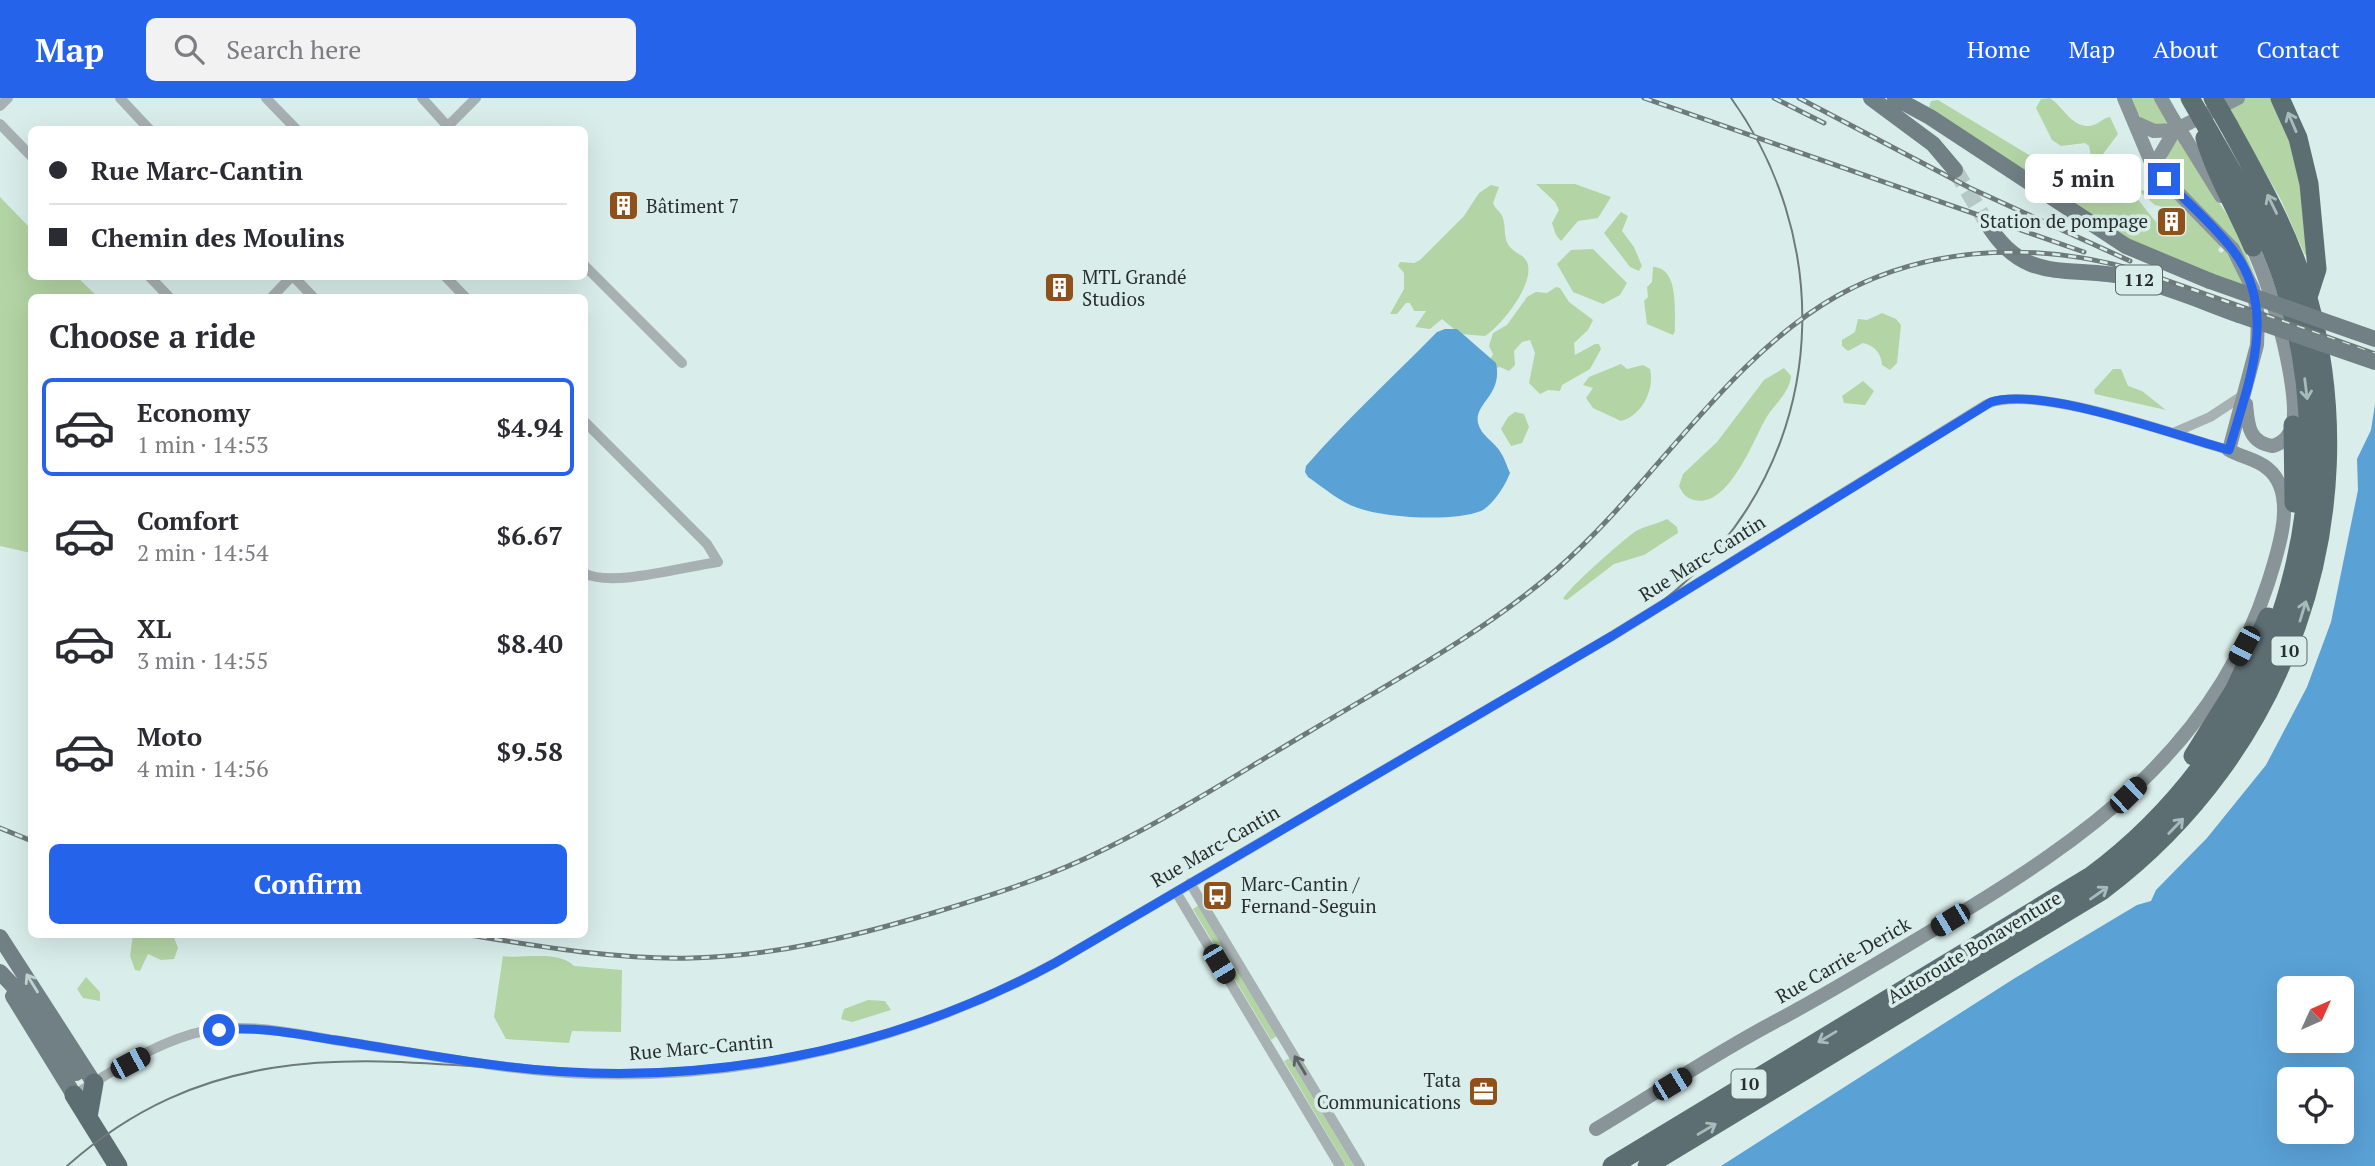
<!DOCTYPE html>
<meta charset="utf-8">
<style>
:root{--surface:#fff;--page:#f2f2f3;--text:#2b2b33;--muted:#7c7c81;--line:#e1e1e2;--accent:#2563eb}
body{margin:0;font-family:"PT Serif",serif;background:var(--page);color:var(--text);height:100vh;display:flex;flex-direction:column;font-size:26px;white-space:nowrap}
*{box-sizing:border-box;margin:0}
p{font-size:23px;color:var(--muted)}
.icon{flex:none;width:38px;height:38px;fill:none;stroke:currentColor;stroke-width:2;stroke-linecap:round;stroke-linejoin:round}
.map{position:relative;flex:1;overflow:hidden}
.panel{position:absolute;left:28px;top:196px;width:560px;height:644px;display:flex;flex-direction:column;background:var(--surface);border-radius:10px;box-shadow:0 7px 28px #0002}
.panel>*{flex:none}
.banner{position:absolute;left:28px;top:28px;width:560px;height:154px;border-radius:10px;box-shadow:0 7px 28px #0002;display:grid;align-content:center;height:154px;padding:0 21px;background:var(--surface)}
.needle{width:46px;rotate:45deg}
.fabs{position:absolute;left:2277px;top:878px;display:grid;gap:14px}
.fabs a{display:grid;place-items:center;width:77px;height:77px;border-radius:10px;background:var(--surface);box-shadow:0 7px 28px #0002;font-size:35px}
.end{position:absolute;width:32px;height:32px;margin:-16px;border:9px solid #2563eb;background:#fff;box-shadow:0 0 0 4px #fff}
.from{border-radius:50%}
.bubble{position:absolute;height:49px;border-radius:10px;background:var(--surface);box-shadow:0 7px 28px #0002;font-size:23px;font-weight:800;line-height:49px;text-align:center}
.car{position:absolute;width:21px;height:42px;margin:-21px -10px;border-radius:9px;box-shadow:0 0 5px 2px #0007;background:linear-gradient(#222 24%,#8ab4d8 0 40%,#222 0 76%,#8ab4d8 0 86%,#222 0)}
.banner b{display:flex;align-items:center;gap:24px;height:66px;font-size:26px}
.banner b+b{border-top:2px solid var(--line)}
.banner i{width:18px;height:18px;background:var(--text)}
ul{padding:0;list-style:none}
li{display:flex;align-items:center;gap:21px;height:98px;margin:0 14px 10px;padding:0 7px;border:4px solid transparent;border-radius:10px}
li div{flex:1}
li b{display:block;font-size:26px}
li em{font-style:normal;font-weight:800}
li.active{border-color:var(--accent)}
li>.icon{width:63px;height:63px;stroke-width:1.5}
h2{padding:0 21px;font-size:32px;line-height:84px}
.action{display:flex;gap:14px;margin-top:auto;padding:14px 21px}
.action a{flex:1;height:80px;border-radius:10px;background:var(--accent);color:#fff;font-size:28px;font-weight:800;line-height:80px;text-align:center}
header{display:flex;align-items:center;gap:42px;box-sizing:border-box;height:98px;padding:0 35px;background:var(--accent);color:#fff}
header strong{font-size:33px}
nav{display:flex;gap:38px;margin-inline-start:auto;font-size:24px}
.search{width:490px;height:63px;background:var(--page);display:flex;align-items:center;gap:18px;box-sizing:border-box;padding:0 24px;border-radius:10px;color:var(--muted);font-size:26px}
.map>svg:first-child{display:block}
.green{fill:#b3d4a4}
.water{fill:#5aa1d6;fill-rule:evenodd}
.lines{fill:none;stroke-linecap:round;stroke-linejoin:round}
.primary-tunnel{stroke:#b5c8c5;stroke-width:16;stroke-dasharray:16 8;stroke-linecap:butt}
.street{stroke:#a7b0b2;stroke-width:10}
.secondary{stroke:#889497;stroke-width:14}
.primary{stroke:#718084;stroke-width:16}
.highway{stroke:#5d6e73;stroke-width:19}
.tram{stroke:#6d7a78;stroke-width:2}
.rail-casing{stroke:#6d7a78;stroke-width:5}
.rail{stroke:#d9eeeb;stroke-width:2.5;stroke-dasharray:8;stroke-linecap:butt}
.secondary-bridge{stroke:#889497;stroke-width:14}
.primary-bridge{stroke:#718084;stroke-width:16}
.highway-bridge{stroke:#5d6e73;stroke-width:19}
.oneway{stroke:#a7bbbb}
.oneway2{stroke:#bfd2d1}
.oneway3{stroke:#5a6262}
.route{stroke:#2563eb;stroke-width:9}
.labels{text-anchor:middle;stroke-width:7;stroke-linejoin:round;paint-order:stroke}
.shield{fill:#d9eeeb;stroke:#5c6866;stroke-width:2}
.shield-label{font-size:18px;font-weight:bold;fill:#272e2d}
.poi-label{font-size:19px;fill:#272e2d;stroke:#d9eeeb;text-anchor:start}
.street-label{font-size:19px;fill:#272e2d;stroke:#d9eeeb}
</style>
<header>
<strong>Map</strong>
<div class="search"><svg class="icon" aria-label="search" viewBox="0 0 24 24"><circle cx="10" cy="10" r="6"/><path d="M15 15l6 6"/></svg>Search here</div>
<nav><a>Home</a><a>Map</a><a>About</a><a>Contact</a></nav>
</header>
<div class="map">
<svg width="2375" height="1068" viewBox="0 0 2375 1068">
<rect width="100%" height="100%" fill="#d9eeeb"/>
<path class="green" d="M2050,0c14,9 23,33 44,27 7,-3 9,-7 16,-8l8,17 -18,24 -9,-2 -2,-10 -4,-3 -24,3 -9,-6 -16,-32 5,-9z
M2129,0h26l14,25c-22,7 -32,-7 -40,-25z
M2244,0h31l19,43 17,113 -6,1 -24,-55 -51,-90z
M1938,2l154,93 19,3 20,-5 25,31 2,-10 9,-1 -6,11 16,8 4,-8 -6,-6 3,-5 -23,-6 -16,-14 24,-4 58,59 -3,4 3,3 4,-3 23,40 -111,-45 -208,-138 2,-6z
M2178,41l57,88 21,50 -22,-37 -60,-61 -7,-10v-15z
M1536,86h39l36,13 -13,21 -20,3 -17,20 -5,-6 -4,-12 7,-13 -4,-8z
M1491,87l8,2 -6,16c2,6 7,8 9,13 5,10 0,23 9,32 5,6 12,6 16,14 9,21 -26,64 -42,74l-25,-2 -18,-15 -12,10 -15,-2 11,-16h-12l-4,-8h-4l-9,11h-7l14,-25v-16l-6,-7 2,-4 14,1 6,-3 44,-44 15,-23z
M0,99l31,32 1,47 45,1 21,20 -66,1 -1,255 -31,-7z
M1621,114l7,4 -6,15 12,16 8,19 -3,5 -9,-4 -26,-34z
M1593,151l34,34 -7,12 -17,9 -30,-12 -16,-28 14,-14z
M1653,169c27,0 21,47 22,64l-2,4 -26,-11 -3,-23 4,-4 -1,-10 5,-5z
M1556,189l4,1 9,14 24,18 -5,10 -14,13 1,12 20,-11h4l2,5 -11,20 -28,16 -2,6 -12,-1 -8,4 -11,-11 6,-30 -5,-13 -8,2 -8,9 1,14 -6,6 -9,-4 -4,1 -6,-8 3,-6 -4,-8 4,-13 14,-8 20,-28 9,-5 11,1z
M1882,215l14,6 5,6 -4,38 -7,7 -8,-5c-1,-12 -7,-19 -19,-22l-15,8 -6,-5v-6l13,-8 3,-13 9,1z
M1621,266l6,5 16,-4 7,4c5,20 -8,47 -29,52l-28,-13 -7,-10 7,-10 -10,-3 6,-8z
M1784,270l7,8c-1,16 -17,29 -25,42 -13,23 -38,91 -72,82 -8,-2 -12,-7 -15,-14l4,-12 34,-32 47,-62z
M2113,271h8l7,17 14,5 24,19 -71,-16 -1,-4z
M1863,283l11,10 -9,14 -21,-2 -2,-7z
M1515,314l9,2 5,13 -7,16 -11,3 -10,-17 7,-12z
M1667,421l10,8 1,6 -34,22 -30,9 -47,36 -4,-1c6,-12 60,-59 73,-68 9,-5 21,-7 31,-12z
M1199,807l78,131 -6,4 -78,-131z
M133,837h40l5,13 -4,11 -13,1 -13,-6 -8,17 -5,-1 -5,-14z
M503,858c20,3 55,-6 71,10l48,4 -1,62 -49,-1 -3,12 -63,-4 -12,-22z
M86,879l14,15v9l-17,-3 -6,-9z
M868,902l17,1 6,9 -39,12 -11,-3 3,-10z
M1290,960l64,108h-8l-62,-105z"/>
<path class="water" d="M1445,231h12l39,34c7,33 -22,40 -18,60 3,13 17,19 23,30 4,6 6,14 9,20 -5,13 -17,32 -29,38 -27,11 -96,7 -123,-3 -18,-6 -34,-20 -50,-31l-3,-5 1,-6c41,-47 87,-89 131,-134z
M2375,306v762h-654l294,-188 122,-73 14,-4 5,-11 51,-52 59,-73 41,-78 24,-65 27,-132 -1,-31 14,-29zM2289,891h53v52h-53zM2289,982h53v52h-53z"/>
<g class="lines">
<path class="primary-tunnel" d="M1955,72l32,53"/>
<path class="street" d="M120,0l30,32
M266,0l31,32
M422,0l29,32
M0,8l8,-8
M0,26l32,33
M444,32l32,-32
M584,167l98,98
M149,178l21,22
M293,178l21,22
M445,178l21,22
M271,200l21,-22
M584,323l123,123 11,18c-31,4 -107,26 -134,11
M2173,335l37,-16 35,-23
M1190,785l170,283
M1176,794l164,274
M74,997c36,-23 77,-49 118,-61 47,-13 95,-2 142,6 85,13 171,31 257,34 162,5 322,-34 464,-111l557,-327 375,-232c50,-21 186,31 242,46"/>
<path class="secondary" d="M2161,0l12,21
M2134,24l20,9 21,-1
M2185,40l36,58
M2153,69l22,-37 63,-32
M2246,306c2,20 2,38 26,42 11,-2 19,-12 21,-22 7,-36 -25,-152 -45,-184
M1596,1031c62,-37 122,-78 186,-111 54,-29 106,-61 159,-93 144,-86 273,-175 327,-342 10,-32 31,-90 -1,-115 -11,-9 -26,-11 -38,-18l28,-105 1,-28 -5,-28 -20,-40 -80,-82 -29,-69"/>
<path class="primary" d="M1871,0l62,46 22,26
M1895,0l35,19 196,129 84,35
M1987,125c38,64 84,41 144,55 36,8 72,24 108,37
M0,839l94,146
M0,874l36,38 40,63
M13,898l61,99"/>
<path class="highway" d="M2280,0l18,40 11,46 8,85 -9,28
M2205,40c11,38 33,73 48,109
M2293,327l1,78
M2193,658l42,-67 33,-72
M74,997l44,71
M88,1019l6,-34
M1612,1068l479,-290c179,-133 259,-364 197,-579 -18,-65 -54,-122 -87,-180
M1647,1068l456,-276c182,-137 266,-371 205,-592 -17,-62 -48,-116 -79,-172"/>
<path class="tram" d="M67,1068c187,-166 383,-82 603,-93 142,-7 273,-47 398,-114l524,-308c46,-30 91,-61 127,-104 109,-129 109,-314 12,-449"/>
<defs>
<path id="rail" d="M1644,0l440,154
M1774,0l50,25
M1799,0l171,90 160,73
M2146,175l229,81
M0,730l32,13
M463,836c75,12 152,26 229,24 84,-2 164,-22 244,-46 59,-18 116,-36 171,-64 69,-34 134,-76 200,-115 84,-51 174,-98 249,-163 96,-83 171,-212 281,-274 97,-54 213,-55 317,-20"/>
</defs>
<use href="#rail" class="rail-casing"/>
<use href="#rail" class="rail"/>
<path class="secondary-bridge" d="M2173,21l12,19"/>
<path class="primary-bridge" d="M2210,183l165,58
M2239,217l136,47"/>
<path class="highway-bridge" d="M2190,0l11,19
M2213,0l16,28"/>
</g>
<defs><path id="oneway-shaft" d="M-6 0H5M1.5-3L5.5 0L1.5 3" fill="none" stroke-width="1.6" stroke-linecap="round" stroke-linejoin="round" transform="scale(1.75)"/></defs>
<g class="oneway">
<use href="#oneway-shaft" transform="translate(2292 24) rotate(-113)"/>
<use href="#oneway-shaft" transform="translate(2272 106) rotate(-116)"/>
<use href="#oneway-shaft" transform="translate(2306 291) rotate(83)"/>
<use href="#oneway-shaft" transform="translate(2303 513) rotate(-73)"/>
<use href="#oneway-shaft" transform="translate(2176 728) rotate(-46)"/>
<use href="#oneway-shaft" transform="translate(2099 795) rotate(-35)"/>
<use href="#oneway-shaft" transform="translate(1827 939) rotate(149)"/>
<use href="#oneway-shaft" transform="translate(1707 1031) rotate(-31)"/>
</g>
<use class="oneway2" href="#oneway-shaft" transform="translate(32 885) rotate(-122)"/>
<use class="oneway3" href="#oneway-shaft" transform="translate(1300 967) rotate(-121)"/>
<g class="lines">
<path class="route" d="M219,932c40,-4 77,4 116,10 51,8 101,17 152,24 196,28 394,-7 568,-101l557,-327 379,-234c51,-16 183,33 238,48 19,-66 51,-140 3,-201 -20,-26 -45,-47 -68,-70"/>
</g>
<defs>
<symbol id="building-square" viewBox="-11 -11 22 22"><rect x="-9" y="-9" width="18" height="18" rx="4" fill="#905019" stroke="#d9eeeb"/><path d="M-4-6H4V6H1V3H-1V6H-4ZM-2.5-4.3h1.7v1.8h-1.7ZM.8-4.3h1.7v1.8H.8ZM-2.5-1h1.7V.8h-1.7ZM.8-1h1.7V.8H.8Z" fill="#fff"/></symbol>
<symbol id="bus-square" viewBox="-11 -11 22 22"><rect x="-9" y="-9" width="18" height="18" rx="4" fill="#905019" stroke="#d9eeeb"/><path d="M-5-6H5V4H4V6H2V4H-2V6H-4V4H-5ZM-3.5-4V0h7V-4ZM-3.5 1.2v1.5H-2V1.2ZM2 1.2v1.5H3.5V1.2Z" fill="#fff"/></symbol>
<symbol id="office-square" viewBox="-11 -11 22 22"><rect x="-9" y="-9" width="18" height="18" rx="4" fill="#905019" stroke="#d9eeeb"/><path d="M-6-3h4V-5.5h4V-3h4V5H-6ZM-1-4.5V-3h2v-1.5ZM-6 0V1H6V0Z" fill="#fff"/></symbol>
</defs>
<g fill-rule="evenodd">
<use href="#building-square" x="606" y="90" width="35" height="35"/>
<use href="#building-square" x="2154" y="106" width="35" height="35"/>
<use href="#building-square" x="1042" y="172" width="35" height="35"/>
<use href="#bus-square" x="1200" y="780" width="35" height="35"/>
<use href="#office-square" x="1466" y="976" width="35" height="35"/>
</g>
<g class="labels">
<g class="shield">
<rect x="2116" y="167.5" width="46" height="29" rx="5"/>
<rect x="2271.5" y="538.5" width="35" height="29" rx="5"/>
<rect x="1731.5" y="971.5" width="35" height="29" rx="5"/>
</g>
<g class="shield-label">
<text x="2139" y="188">112</text>
<text x="2289" y="559">10</text>
<text x="1749" y="992">10</text>
</g>
<g class="poi-label">
<text x="646" y="115">Bâtiment 7</text>
<text x="2148" y="130" text-anchor="end">Station de pompage</text>
<text x="1082" y="186">MTL Grandé<tspan x="1082" dy="22">Studios</tspan></text>
<text x="1241" y="793">Marc-Cantin /<tspan x="1241" dy="22">Fernand-Seguin</tspan></text>
<text x="1461" y="989" text-anchor="end">Tata<tspan x="1461" dy="22">Communications</tspan></text>
</g>
<g class="street-label">
<text transform="translate(1702 460) rotate(-32)" y="7">Rue Marc-Cantin</text>
<text transform="translate(1215 748) rotate(-30)" y="7">Rue Marc-Cantin</text>
<text transform="translate(1974 849) rotate(-31)" y="7">Autoroute Bonaventure</text>
<text transform="translate(1843 862) rotate(-30)" y="7">Rue Carrie-Derick</text>
<text transform="translate(701 949) rotate(-5)" y="7">Rue Marc-Cantin</text>
</g>
</g>
</svg>
<div class="fabs">
<a><svg class="needle" viewBox="-14 -14 28 28"><path d="M0-13l5 13h-10z" fill="#e53935"/><path d="M0 13l5-13h-10z" fill="#7c7c81"/></svg></a>
<a><svg class="icon" aria-label="locate" viewBox="0 0 24 24"><circle cx="12" cy="12" r="6"/><path d="M12 2v4M12 18v4M2 12h4M18 12h4"/></svg></a>
</div>
<i class="end from" style="left:219px;top:932px"></i>
<i class="end" style="left:2164px;top:81px"></i>
<div class="bubble" style="left:2025px;top:56px;width:116px">5 min</div>
<i class="car" style="left:2244px;top:548px;rotate:208deg"></i>
<i class="car" style="left:2128px;top:697px;rotate:46deg"></i>
<i class="car" style="left:1950px;top:822px;rotate:239deg"></i>
<i class="car" style="left:1219px;top:866px;rotate:149deg"></i>
<i class="car" style="left:130px;top:965px;rotate:62deg"></i>
<i class="car" style="left:1672px;top:986px;rotate:59deg"></i>
<div class="banner">
<b><i class="from"></i>Rue Marc-Cantin</b>
<b><i></i>Chemin des Moulins</b>
</div>
<section class="panel">
<h2>Choose a ride</h2>
<ul>
<li class="active"><svg class="icon" aria-label="car" viewBox="0 0 24 24"><path d="M5 17H2v-5l4-1 3-4h7l3 4 3 1v5h-3M9 17h6M6 11h13"/><circle cx="7" cy="17" r="2"/><circle cx="17" cy="17" r="2"/></svg><div><b>Economy</b><p>1 min · 14:53</p></div><em>$4.94</em></li>
<li><svg class="icon" aria-label="car" viewBox="0 0 24 24"><path d="M5 17H2v-5l4-1 3-4h7l3 4 3 1v5h-3M9 17h6M6 11h13"/><circle cx="7" cy="17" r="2"/><circle cx="17" cy="17" r="2"/></svg><div><b>Comfort</b><p>2 min · 14:54</p></div><em>$6.67</em></li>
<li><svg class="icon" aria-label="car" viewBox="0 0 24 24"><path d="M5 17H2v-5l4-1 3-4h7l3 4 3 1v5h-3M9 17h6M6 11h13"/><circle cx="7" cy="17" r="2"/><circle cx="17" cy="17" r="2"/></svg><div><b>XL</b><p>3 min · 14:55</p></div><em>$8.40</em></li>
<li><svg class="icon" aria-label="car" viewBox="0 0 24 24"><path d="M5 17H2v-5l4-1 3-4h7l3 4 3 1v5h-3M9 17h6M6 11h13"/><circle cx="7" cy="17" r="2"/><circle cx="17" cy="17" r="2"/></svg><div><b>Moto</b><p>4 min · 14:56</p></div><em>$9.58</em></li>
</ul>
<div class="action"><a>Confirm</a></div>
</section>
</div>
